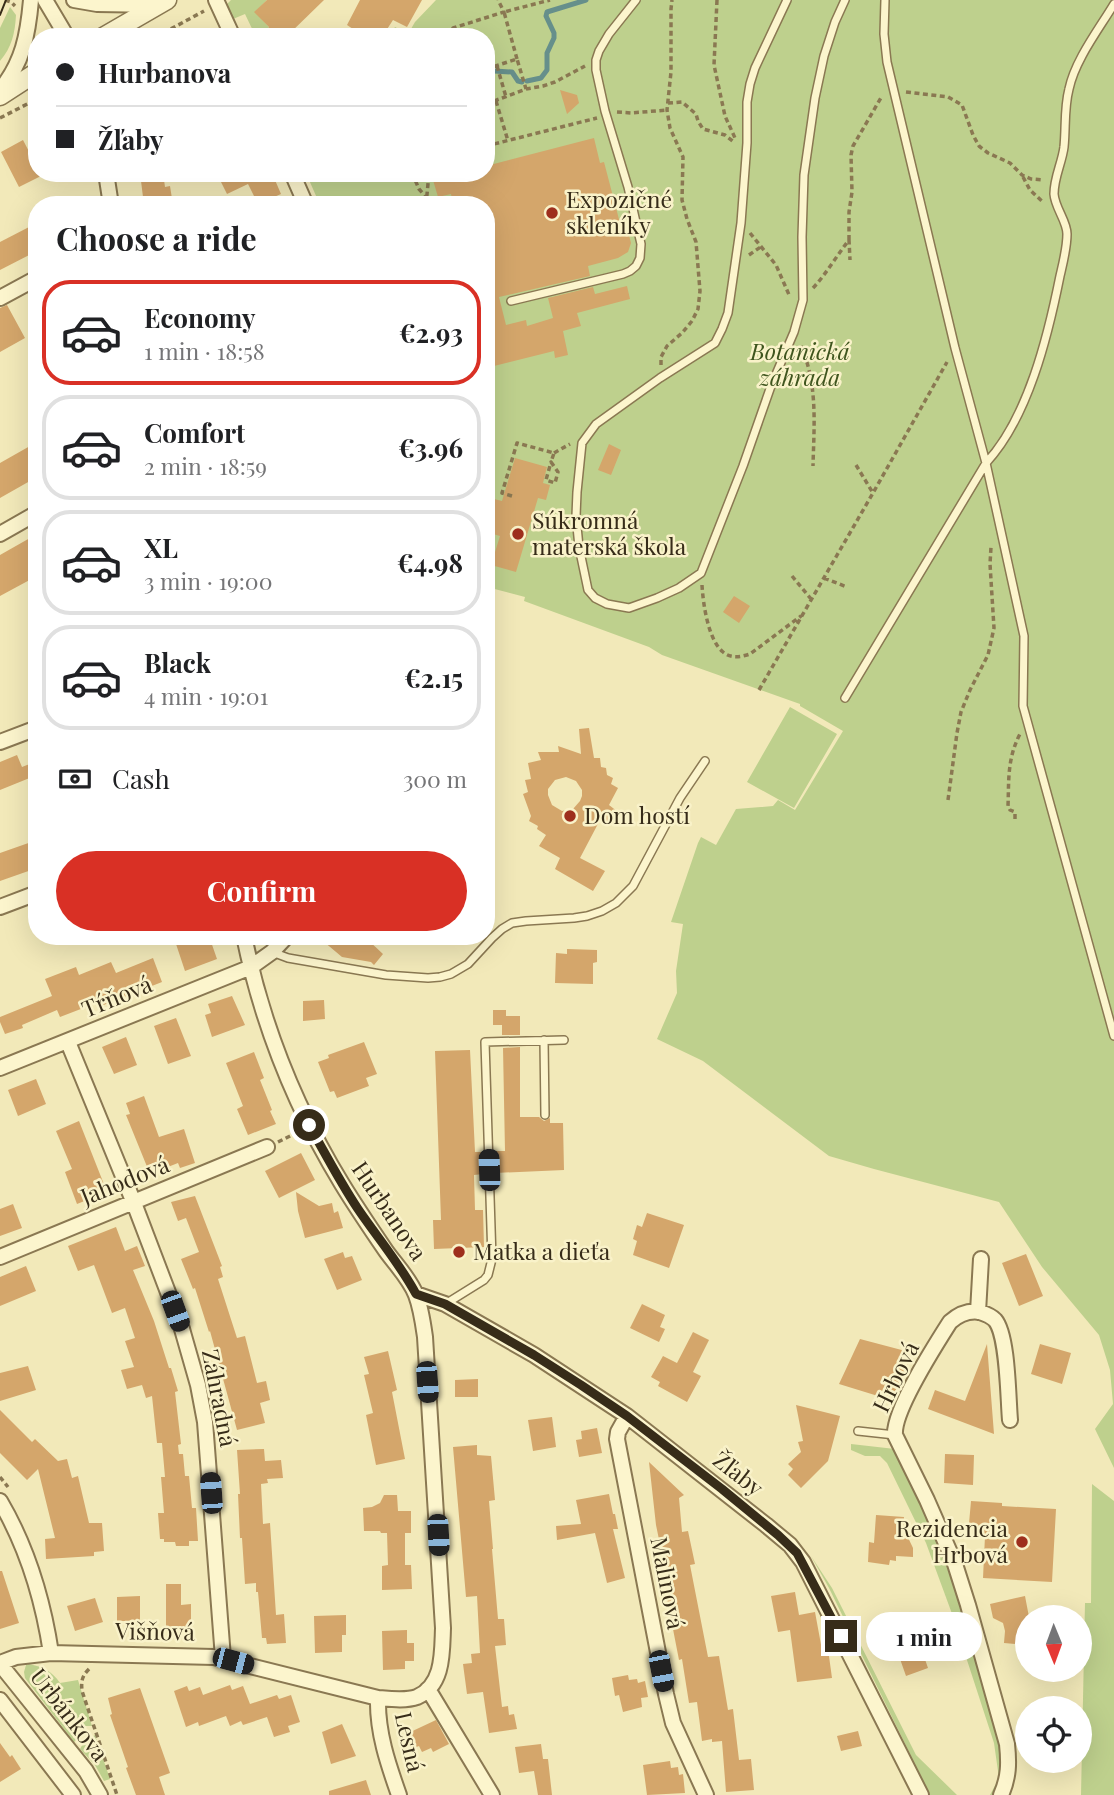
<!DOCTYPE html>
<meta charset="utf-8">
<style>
:root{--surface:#fff;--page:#f2f2f2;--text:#202124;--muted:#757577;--line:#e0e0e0;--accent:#d93025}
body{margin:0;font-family:"Playfair Display",serif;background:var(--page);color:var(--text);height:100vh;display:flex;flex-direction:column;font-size:26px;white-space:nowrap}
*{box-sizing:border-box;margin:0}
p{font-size:23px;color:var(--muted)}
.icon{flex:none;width:38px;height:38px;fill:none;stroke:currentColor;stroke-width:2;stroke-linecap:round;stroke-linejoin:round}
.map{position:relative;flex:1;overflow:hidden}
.side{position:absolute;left:28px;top:196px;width:467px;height:749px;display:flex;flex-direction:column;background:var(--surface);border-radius:28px;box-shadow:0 7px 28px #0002}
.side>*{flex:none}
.banner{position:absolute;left:28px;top:28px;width:467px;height:154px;border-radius:28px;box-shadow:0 7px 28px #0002;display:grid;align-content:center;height:154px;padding:0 28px;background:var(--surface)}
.needle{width:46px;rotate:179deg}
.tools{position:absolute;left:1015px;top:1605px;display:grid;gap:14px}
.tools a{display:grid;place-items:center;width:77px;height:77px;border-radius:50%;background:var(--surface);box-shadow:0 7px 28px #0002;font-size:35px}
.end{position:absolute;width:32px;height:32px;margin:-16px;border:9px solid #372c19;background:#fff;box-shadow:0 0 0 4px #fff}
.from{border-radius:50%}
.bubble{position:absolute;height:49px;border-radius:24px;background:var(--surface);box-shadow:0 7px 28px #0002;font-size:23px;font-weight:700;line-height:49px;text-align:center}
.car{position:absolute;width:21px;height:42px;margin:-21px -10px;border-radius:9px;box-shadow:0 0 5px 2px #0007;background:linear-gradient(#222 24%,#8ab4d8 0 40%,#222 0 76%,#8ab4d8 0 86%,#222 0)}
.banner b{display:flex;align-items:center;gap:24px;height:66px;font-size:26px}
.banner b+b{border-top:2px solid var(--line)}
.banner i{width:18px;height:18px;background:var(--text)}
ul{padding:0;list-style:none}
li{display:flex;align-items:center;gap:21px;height:105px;margin:0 14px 10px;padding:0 14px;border:4px solid var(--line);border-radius:28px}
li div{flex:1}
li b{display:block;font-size:26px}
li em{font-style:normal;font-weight:700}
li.current{border-color:var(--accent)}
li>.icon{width:63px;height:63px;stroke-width:1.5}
h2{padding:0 28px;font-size:32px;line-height:84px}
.pay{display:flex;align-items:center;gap:18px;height:77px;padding:0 28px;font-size:26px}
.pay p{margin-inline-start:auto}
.primary-button{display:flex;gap:14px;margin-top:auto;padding:14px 28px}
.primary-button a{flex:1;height:80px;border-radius:42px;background:var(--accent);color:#fff;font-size:28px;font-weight:700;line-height:80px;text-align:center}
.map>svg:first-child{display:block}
.green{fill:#bed08d}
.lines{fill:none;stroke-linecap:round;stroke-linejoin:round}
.stream{stroke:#668f8b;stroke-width:5}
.building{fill:#d4a66b;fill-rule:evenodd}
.service-casing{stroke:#8a7852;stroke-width:10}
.minor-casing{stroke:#8a7852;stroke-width:18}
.tertiary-casing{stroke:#8a7852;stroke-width:21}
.path{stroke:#8a7852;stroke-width:3.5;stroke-dasharray:5 3.5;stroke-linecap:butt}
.service{stroke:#fcf5cd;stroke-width:7}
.minor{stroke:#fcf5cd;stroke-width:14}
.tertiary{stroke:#fcf5cd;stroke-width:18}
.tram{stroke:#372c19;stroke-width:2}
.route{stroke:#372c19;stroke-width:9}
.poi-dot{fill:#9e2f1d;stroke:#f9f2c9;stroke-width:2.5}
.labels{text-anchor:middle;stroke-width:5;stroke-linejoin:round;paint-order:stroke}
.poi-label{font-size:23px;fill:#372c19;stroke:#f9f2c9;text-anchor:start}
.park-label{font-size:23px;font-style:italic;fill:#3f551e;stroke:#f9f2c9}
.street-label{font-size:23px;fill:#372c19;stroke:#f9f2c9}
</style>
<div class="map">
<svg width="1114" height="1795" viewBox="0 0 1114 1795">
<rect width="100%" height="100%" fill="#f2e9b9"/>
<path class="green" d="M231,0h36l-12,12 14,15 -4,6v4h-9l-11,-23 -12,5 -8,-13z
M436,0h678v1468l-19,-39 18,-25 -3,-34 -11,-35 -57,-68 -43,-65 -125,-33 -45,-13 -126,-95 -46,-22 20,-46 -1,-22 7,-47 -12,-2 27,-79 3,-6 15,8 20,-36 37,-3 5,-6 17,10 48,-79 -43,-25v-2l-138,-49 -13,-8 -125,-46 1,-4 -38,-10 -1,-382h-166l-14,-32h180v-136h-97l6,-10 13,7 7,-12z
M10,7l6,8c-1,18 -4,32 -16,46v-33z
M790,707l47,27 -43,74 -47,-26z
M851,1444l44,5 40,82 27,69v16l6,30 8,13 24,80 4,25 -8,31h-6l9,-17 -5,-35 -43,-132 -25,-68 -39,-80 -7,-7h-15l-14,-6z
M1092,1484l22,17v294h-33l4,-192h6z
M811,1556l21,32 84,167 41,40h-27l-101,-207z
M29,1664c14,3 23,7 31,19l18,-3 14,46h-7l-7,4 2,7 -6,5 -49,-64 -1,-6 2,-7z
M95,1735l15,44 -6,2 -9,-16 -15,-16 4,-7z"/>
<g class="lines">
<path class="stream" d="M494,71l18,1 6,9 4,1
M527,81l14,-3 6,-8v-17l7,-15v-5l-8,-17 1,-4 39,-12"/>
</g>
<path class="building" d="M267,0h57l-38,37h-24l7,-10 -15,-15z
M360,0h62l-15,27 -14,-7 -11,17h-33l4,-8 -6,-4z
M560,90l17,5 2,8 -12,11z
M594,138l6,25 4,-1 17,65 8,8 2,8 -3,9 -10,6 -30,8 2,10 -91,21 7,28 20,-5 1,6 26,-8 -5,-20 45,-11 2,7 32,-8 3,13 -53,14 4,13 -18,5 5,24 -13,3 -1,-7 -68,17v-163h-33l-2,-11 -13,3 -5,-17 25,-7h28v-7z
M23,140l14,27v6h3l1,3 -22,11 -18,-35z
M140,173h23l2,14 5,-1 3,19h-29z
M222,173h50l9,21 -23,10 -10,-20 -21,10 -8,-16 5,-1z
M31,226l6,11v14l-37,19v-28z
M7,305l18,33 -25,14v-44z
M609,444l12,6 -10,25 -13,-5z
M30,446l7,13v18l-37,21v-35z
M515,458l32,9 -4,16 7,2 -4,15 -8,-2 -22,74 -25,-7 9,-29 -14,-4v-35l16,4z
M37,534v42l-37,20v-41z
M734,596l16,10 -11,17 -16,-11z
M589,728l5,30h6l1,9 5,1 1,7 6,3 -2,6 7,4 -9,17 9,7 -7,12 -11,-4 -20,38 25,13 -12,20 -38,-22 5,-11 -21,-12 7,-11 -9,-6 1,-3 -9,-5 2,-5 -8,-22 5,-2 -3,-12 6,-1 -3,-16 13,-3 -3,-8h21l-1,-6 23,8 -2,-25zM566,777l10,4 6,9v6l-2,5 -7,8 -11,2 -10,-6 -4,-10v-6l7,-9z
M17,755l5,12 15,-6v14l-37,15v-28z
M37,840v28l-37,13v-28z
M198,936h11l8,23 -32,12 -9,-27z
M317,936h36l9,8 5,-5 16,15 -9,11 -3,-3 -29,-5z
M567,949l30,1v12l-4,1v21l-38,-1 1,-30 11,1z
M153,958l9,24 -61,24 -2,-4 -39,15 -3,-7 -35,15 1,3 -18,6 -5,-12v-5l52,-21 -7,-17 31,-12 3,8 32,-13 5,11z
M232,996l13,29 -33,12 -7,-22 6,-2 -3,-9z
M324,1000l1,19 -22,2v-20z
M493,1010h13v6h14v19h-18v-10h-9z
M176,1018l15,38 -23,8 -14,-38z
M126,1037l11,28 -23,9 -12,-27z
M364,1042l13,32 -11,4 3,8 -32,12 -3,-7 -4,1 -12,-30 11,-4 -1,-3z
M520,1047v70h19l5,4 6,-3v5h13l1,47 -69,3v-22h10l-2,-103z
M470,1050l5,102h7l1,22 -9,1 1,35h8l1,37 -50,2 -1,-29h8l-6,-169z
M254,1052l10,26 -4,2 12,30 -2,1 6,13 -28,11 -11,-26 6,-3 -17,-43z
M36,1079l10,25 -28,12 -10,-26z
M144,1096l15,41 25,-8 11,34 -15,5 -2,-5 -28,11 -24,-59 4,-1 -4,-11z
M79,1121l28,71 -30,12 -12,-32 7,-3 -16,-38z
M301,1153l14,27 -36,18 -14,-27z
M296,1192l23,14 13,-3 2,10 4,-2 5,17 -38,10 -7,-27z
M195,1196l27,70 -2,1 3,10 -5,2 19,59 8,-2 12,47 9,-2 4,19 -10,3 5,20 -28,7 -27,-99 -1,1 -14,-44 -2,1 -12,-30 18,-7 -13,-34 -8,3 -7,-19z
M13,1204l9,24 -22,8v-27z
M647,1213l37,12 -15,43 -36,-13 4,-14 -4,-2 4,-14 5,2z
M116,1227l9,24 12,-5 8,20 -12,4 21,51 15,47h2l7,23 -3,1 6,52 -3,1 1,9h4l2,22h4l3,32h4l2,33h-9v5h-13l-1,-4h-11v-3h-4l-2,-26h6l-3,-36h4l-3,-34h-5l-5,-47 -6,2 -4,-13 -15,4 -6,-19 13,-3 -9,-26 10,-3 -10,-30 -13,5 -18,-48 -16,6 -10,-25z
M343,1252l2,6 7,-2 10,24 -25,10 -13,-31z
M1026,1254l17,42 -24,10 -17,-43z
M26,1266l10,25 -36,15v-29z
M642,1304l23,11 -5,12 5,2 -6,13 -29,-14z
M693,1332l16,8 -16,32 8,4 -14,26 -29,-16 2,-4 -9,-5 12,-21 14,7z
M860,1339l53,14 -22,47 -52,-16z
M987,1344l7,90 -66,-25 7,-19 30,11z
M1040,1344l31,9 -9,31 -31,-10z
M388,1351l9,39 -5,2 13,67 -29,6 -10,-50 7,-2 -9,-38 5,-1 -5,-17z
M28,1366l8,24 -36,11v-28z
M478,1379v18h-23v-17z
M796,1405l44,11 -12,45 -27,27 -13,-13 5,-6 -5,-5 13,-12 -3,-10 5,-1z
M0,1410l32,32 3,-3 23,22 9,-2 5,19 6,-2 11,47h13l2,28 -10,1v4l-48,3 -1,-20 10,-1 -17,-69 -11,11 -27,-27z
M552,1417l4,30 -23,4 -5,-31z
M597,1428l5,25 -23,4 -3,-17 6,-1 -1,-8z
M477,1445v10l14,1 4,44 -6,1 4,48h-1l6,70h6l2,26 -11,1 7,61 6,-1 1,9 5,-1 3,15 -28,4 -6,-41 -16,2 -4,-30 9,-1 -1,-9 9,-1 -3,-57 -11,1 -13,-150z
M264,1449l1,12 16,-1 2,18 -16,1 1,4 -7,1 2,40 7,-1 6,92 8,-1 2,29 -19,1 -1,-6h-4l-4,-46h-2v-9l-11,1 -3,-46h-2l-2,-44h2l-3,-44z
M945,1454l29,1 -1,30 -29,-2z
M649,1462l35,33 -5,3 3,34 6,-1 7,33 -5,1 18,92 11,-1 9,54 5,-1 6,51 12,-1 3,31 -28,2 -4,-51 -10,1v-3l-10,2 -5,-39 -8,1 -7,-44 -3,1 -14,-72h4l-13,-63z
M609,1494l4,20h2l3,15h-5l12,49 -18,5 -12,-50 -38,7 -1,-14 25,-2 -5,-24z
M384,1495h13l1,16h13v22h-6v32h6l1,24 -30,1v-24l6,-1 -1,-32h-6l-1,-2h-16l-1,-23 9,-1 8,-4z
M971,1501l31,2v3l54,3 -4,73 -69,-4 2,-42 -17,-1z
M876,1515l28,2 -1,10 10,21v9l-17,-1v5l-6,-1 -1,5 -21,-3 1,-20 5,1z
M0,1571h2l17,52 -19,6z
M166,1584h15v21l10,-1v26l-25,1z
M795,1592l4,23 16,-3 7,38 6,-1 4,29 -35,4 -7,-52 -12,2 -7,-36z
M140,1596v25h-23v-24z
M1025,1596l4,21h-2v28l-23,-2 1,-12 -2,-8 -10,-5 -3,-14z
M95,1598l8,24 -28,9 -8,-25z
M346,1615v20h-4v17l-27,1 -1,-37z
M407,1630v13h7v18h-9v8l-22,1 -1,-39z
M906,1634l3,8 9,-3 10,29 -22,8 -13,-37z
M628,1675l1,5 8,-1 1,4 7,-2 3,16 -7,1 1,9 -19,5 -4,-17 -4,1 -3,-18z
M230,1685l2,5 11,-4 7,18 27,-9 2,4 12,-4 9,27 -12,4 2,6 -16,5 -7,-20 -24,8 -2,-4 -11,5 -4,-10 -27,10 -1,-4 -12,5 -12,-36 13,-5 2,5 11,-4 3,8z
M140,1688l30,85 -11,4 6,18h-29l-10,-27 2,-1 -18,-52 2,-1 -4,-16z
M436,1720l13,24 -16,8 -2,-4 -9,4 -3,-6 -8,3 -7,-14z
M342,1724l14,32 -25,8 -9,-32z
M858,1731l4,15 -21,5 -4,-15z
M0,1743l10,14 2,-2 9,14 -21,13z
M541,1744l2,15h5l4,36h-14l-4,-24 -15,2 -4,-26z
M670,1761l1,7 7,-1 1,8 4,-1 2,19 -38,2 -4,-30z
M366,1780l5,15h-42v-4z"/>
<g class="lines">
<defs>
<path id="service" d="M787,0l-32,68 -5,16 -3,18v41l-6,80 -13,90 -6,16 -7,14 -55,35 -64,46 -14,19 -5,49 -1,24 3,31 9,43 7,8 12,6 22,4 28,-10 22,-10 22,-15 42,-107 28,-80 23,-54 9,-32 -1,-63 2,-62 11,-77 9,-42 11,-34 10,-22
M885,0l-1,34 3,28 68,286 31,115c42,-45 62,-127 74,-187 3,-13 7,-28 7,-42 0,-13 -12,-26 -13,-40 0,-17 8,-31 10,-47 2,-20 0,-39 5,-58 6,-29 30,-60 45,-85
M511,301l112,-27 7,-3 6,-5 4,-8 1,-14 -13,-57 -23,-76 -9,-41v-10l3,-9 10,-17 27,-34
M845,698l141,-235 38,173 -1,70 91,330
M272,952l16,6 98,17 42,3 12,-1 11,-3 17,-10 24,-26 10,-9 10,-6 14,-2 48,-3 13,-2 15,-5 14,-8 17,-17 47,-88 25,-37
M544,1040l1,75
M447,1303l37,-23 4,-5 4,-16 -7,-217 79,-2
M858,1431l37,4"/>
<path id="minor" d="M45,0l22,37
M74,0l23,4 62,1
M216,0l17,37
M0,90c23,-27 28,-56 31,-90
M106,173l5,32
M292,173l14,32
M0,298l37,-20
M0,534l37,-21
M0,742l37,-14
M0,907l37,-14
M68,1042l66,161 48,126 16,56 7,37 18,236
M0,1068l251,-101 21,-15 15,-16
M0,1257l267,-110
M416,1294l29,10 89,51 93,61 139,109 24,20 13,17 118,233
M978,1312l3,-53
M627,1416l-9,16 -1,7 49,255 7,29 33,72
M0,1501c27,46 43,99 51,152
M0,1663l16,-6 35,-4 163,4 164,41c12,1 28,3 39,-1 27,-12 25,-45 26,-69l-18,-291c-2,-14 -4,-29 -9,-42 -6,-16 -20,-30 -30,-44 -15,-22 -30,-44 -44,-67 -47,-77 -80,-160 -98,-248
M0,1664l86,107 14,24
M428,1689l64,106
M378,1698c-1,34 10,66 21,97
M0,1700l73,95
M1001,1795c8,-18 8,-32 6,-51l-39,-139 -13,-41 -28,-64 -32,-65c-2,-24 41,-91 55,-113 9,-8 18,-12 30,-10 6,2 12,5 15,8 13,15 13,78 15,100"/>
<path id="tertiary" d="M103,37l64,-37
M0,96l37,-24"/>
</defs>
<use href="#service" class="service-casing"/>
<use href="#minor" class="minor-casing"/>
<use href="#tertiary" class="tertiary-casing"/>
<path class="path" d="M5,0l6,2 4,4
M717,0l-3,65 11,51 10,22
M156,37l48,-26
M457,37l-4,-9 51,-16 -6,-12
M517,59l-13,-47 46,-12
M497,66l9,31
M486,69l31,-10 9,30
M906,92l42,5 14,8 11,30 6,11 9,7 22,10 12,12 9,4 13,1
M496,101l12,40
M668,103l14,-1 14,12 2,7 5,8 22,6 10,8
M486,104l40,-15 17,-3 12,-4 30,-16
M617,112l14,1 36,-3
M0,118l37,-19
M486,146l111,-28
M371,173l3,4h11l6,-4
M401,173l8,4 4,-1
M412,173l7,16 6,7
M1023,177l7,13 14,13
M426,205l3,-32
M750,233l26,32 14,32
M849,240v-28l3,-20 -1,-37 2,-9 29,-50
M749,255l13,-9
M813,288c14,-15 24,-33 36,-48l1,20
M801,346c17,39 13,79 12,120
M661,365v-8l6,-11 15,-13 10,-12 6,-12 2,-18 -4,-49 -9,-23 -5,-19 1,-43 -13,-29 -3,-18 4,-38v-63l1,-9
M554,453l16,-9
M551,462l7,10 -3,11 -9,-3z
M856,465l17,28
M512,496l-10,-3 15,-50 37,10 -3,9
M792,576l19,23
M824,578l23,9
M702,585c1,18 6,55 21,67 8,7 18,5 27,2l51,-38
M759,690l114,-197 74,-131
M948,800l9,-67 4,-21 9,-22 18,-35 6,-27 -4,-64 1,-17
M1015,819v-7l-5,-2 -2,-4c1,-26 -1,-47 12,-72
M278,1142l18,-9
M0,1477l8,10
M89,1669c-7,7 -8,12 -7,22l35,104"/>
<use href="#service" class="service"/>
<use href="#minor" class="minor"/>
<use href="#tertiary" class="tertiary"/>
<path class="tram" d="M0,15l6,-15"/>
</g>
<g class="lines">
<path class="route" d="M309,1125c16,28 31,57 49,84 19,28 42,55 58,85l29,10 89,51 47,30 46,31 95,73 56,46 19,18 44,83"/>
</g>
<g class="poi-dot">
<circle cx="552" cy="213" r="7"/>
<circle cx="518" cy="534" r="7"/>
<circle cx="570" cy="816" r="7"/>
<circle cx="459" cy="1252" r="7"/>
<circle cx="1022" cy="1542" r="7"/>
</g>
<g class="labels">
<g class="poi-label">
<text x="566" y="208">Expozičné<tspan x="566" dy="26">skleníky</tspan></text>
<text x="532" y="529">Súkromná<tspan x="532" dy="26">materská škola</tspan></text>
<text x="584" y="824">Dom hostí</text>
<text x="473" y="1260">Matka a dieťa</text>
<text x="1008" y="1537" text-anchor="end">Rezidencia<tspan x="1008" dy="26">Hrbová</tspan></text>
</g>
<g class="park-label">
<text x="800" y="360">Botanická<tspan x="800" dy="26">záhrada</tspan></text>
</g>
<g class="street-label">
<text transform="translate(117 997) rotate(-22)" y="8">Tŕňová</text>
<text transform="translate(125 1181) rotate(-22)" y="8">Jahodová</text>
<text transform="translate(389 1211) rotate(56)" y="8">Hurbanova</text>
<text transform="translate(896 1377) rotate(-64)" y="8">Hrbová</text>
<text transform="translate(219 1398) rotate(79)" y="8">Záhradná</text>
<text transform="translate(738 1474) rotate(38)" y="8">Žľaby</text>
<text transform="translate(667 1583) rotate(79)" y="8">Malinová</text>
<text transform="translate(155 1632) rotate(1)" y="8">Višňová</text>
<text transform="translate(69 1715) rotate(52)" y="8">Urbánkova</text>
<text transform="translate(409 1742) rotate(77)" y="8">Lesná</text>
</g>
</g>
</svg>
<div class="tools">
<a><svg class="needle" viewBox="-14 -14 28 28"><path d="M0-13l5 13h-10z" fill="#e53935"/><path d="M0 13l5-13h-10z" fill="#757577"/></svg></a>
<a><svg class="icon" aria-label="locate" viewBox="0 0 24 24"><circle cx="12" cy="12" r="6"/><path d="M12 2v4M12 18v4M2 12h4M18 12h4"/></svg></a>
</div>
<i class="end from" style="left:309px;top:1125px"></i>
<i class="end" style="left:841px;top:1636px"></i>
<div class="bubble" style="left:866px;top:1612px;width:116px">1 min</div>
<i class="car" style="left:489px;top:1170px;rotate:358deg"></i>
<i class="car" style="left:175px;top:1311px;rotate:160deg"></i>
<i class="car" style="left:427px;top:1382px;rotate:176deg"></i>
<i class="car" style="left:211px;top:1493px;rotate:356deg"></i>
<i class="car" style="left:438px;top:1535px;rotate:177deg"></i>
<i class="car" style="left:233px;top:1661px;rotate:105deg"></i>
<i class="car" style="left:661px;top:1671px;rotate:169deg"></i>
<div class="banner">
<b><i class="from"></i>Hurbanova</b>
<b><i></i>Žľaby</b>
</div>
<section class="side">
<h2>Choose a ride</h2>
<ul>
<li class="current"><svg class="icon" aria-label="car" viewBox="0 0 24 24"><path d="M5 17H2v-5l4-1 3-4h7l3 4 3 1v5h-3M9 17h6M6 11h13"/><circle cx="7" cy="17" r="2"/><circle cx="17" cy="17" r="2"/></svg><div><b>Economy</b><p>1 min · 18:58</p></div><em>€2.93</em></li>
<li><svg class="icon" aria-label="car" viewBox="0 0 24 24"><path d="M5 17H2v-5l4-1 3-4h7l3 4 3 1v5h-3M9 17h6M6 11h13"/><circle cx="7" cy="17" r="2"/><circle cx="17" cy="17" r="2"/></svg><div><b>Comfort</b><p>2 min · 18:59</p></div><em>€3.96</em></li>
<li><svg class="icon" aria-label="car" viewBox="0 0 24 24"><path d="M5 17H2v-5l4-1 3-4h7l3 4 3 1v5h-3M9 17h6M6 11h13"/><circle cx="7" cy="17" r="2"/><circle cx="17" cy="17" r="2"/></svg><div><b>XL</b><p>3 min · 19:00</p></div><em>€4.98</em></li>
<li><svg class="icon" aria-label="car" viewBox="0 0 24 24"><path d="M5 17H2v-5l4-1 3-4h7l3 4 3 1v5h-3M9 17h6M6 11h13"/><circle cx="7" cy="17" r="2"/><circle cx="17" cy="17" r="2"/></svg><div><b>Black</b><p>4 min · 19:01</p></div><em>€2.15</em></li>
</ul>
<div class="pay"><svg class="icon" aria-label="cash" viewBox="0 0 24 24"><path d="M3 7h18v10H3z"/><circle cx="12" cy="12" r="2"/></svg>Cash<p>300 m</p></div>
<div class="primary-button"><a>Confirm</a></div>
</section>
</div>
